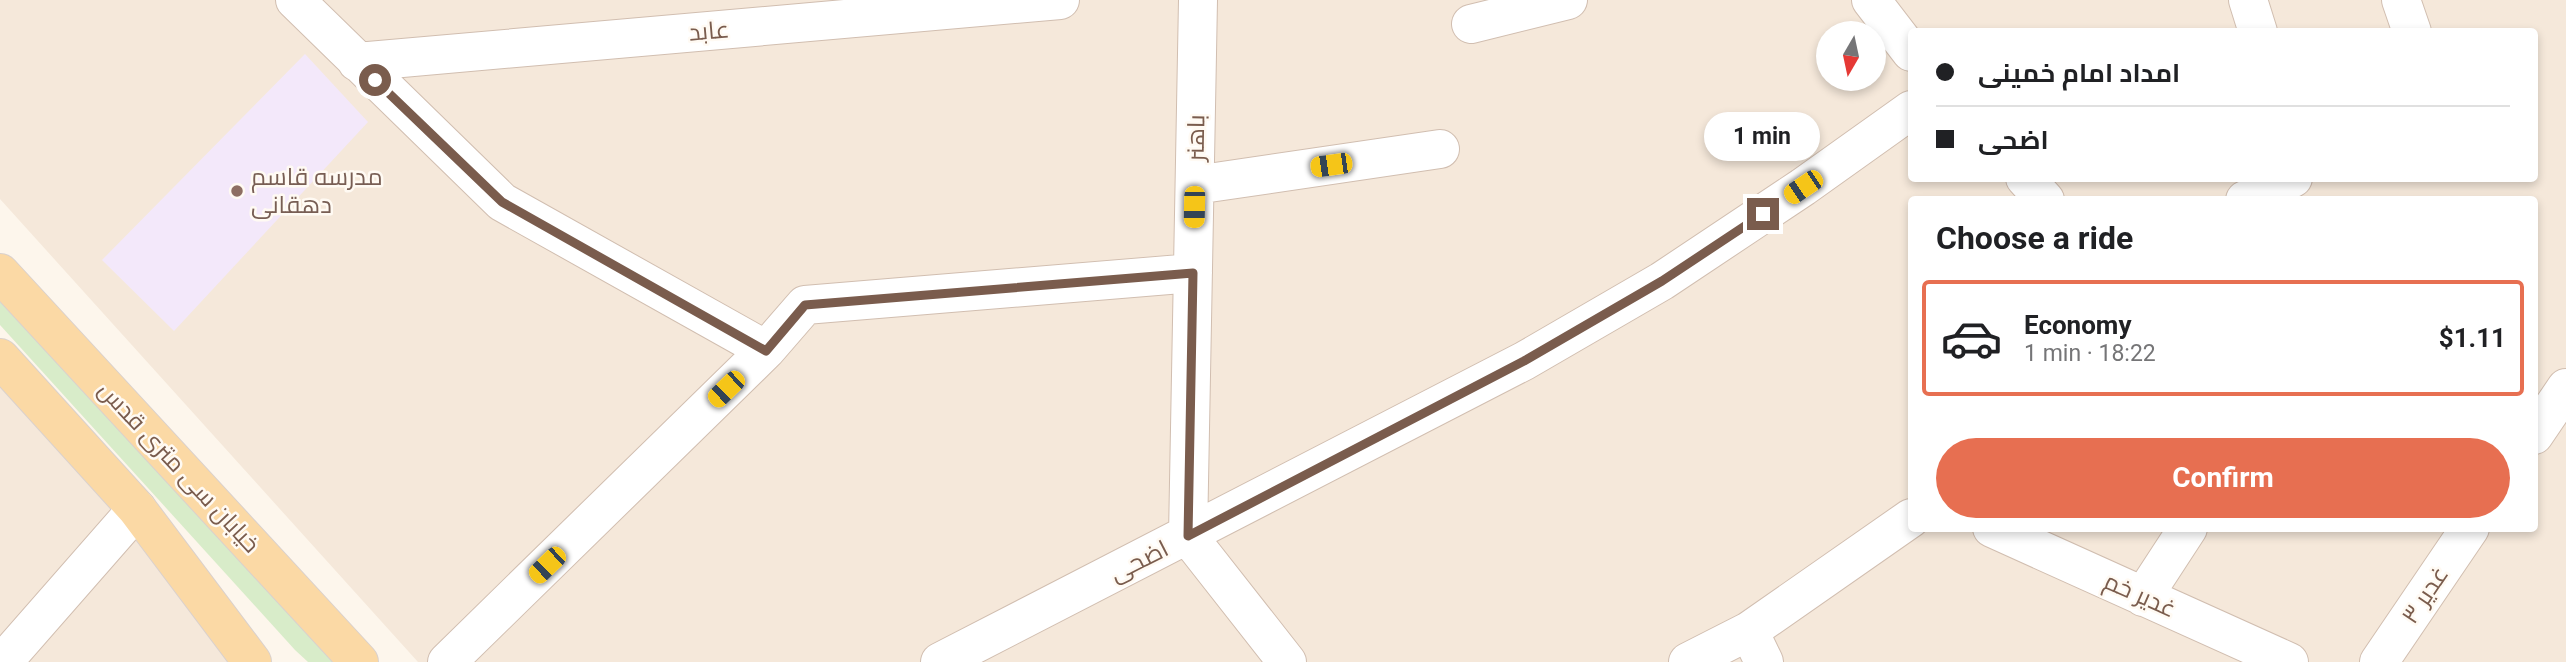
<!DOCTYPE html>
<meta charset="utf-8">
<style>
:root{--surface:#fff;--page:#f2f2f2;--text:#202124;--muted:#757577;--line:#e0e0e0;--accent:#e76f51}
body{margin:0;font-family:Roboto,Cairo,sans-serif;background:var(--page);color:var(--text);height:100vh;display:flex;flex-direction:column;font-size:26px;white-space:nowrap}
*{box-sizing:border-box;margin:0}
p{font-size:23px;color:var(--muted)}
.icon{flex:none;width:38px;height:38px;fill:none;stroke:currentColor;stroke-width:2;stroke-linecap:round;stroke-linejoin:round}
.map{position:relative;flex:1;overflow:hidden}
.sheet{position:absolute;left:1908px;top:196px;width:630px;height:336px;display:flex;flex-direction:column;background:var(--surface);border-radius:7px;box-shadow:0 4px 10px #0003}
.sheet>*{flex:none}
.guide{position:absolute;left:1908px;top:28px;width:630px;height:154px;border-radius:7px;box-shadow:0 4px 10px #0003;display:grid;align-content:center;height:154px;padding:0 28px;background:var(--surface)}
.needle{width:46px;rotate:189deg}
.tools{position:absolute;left:1816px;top:21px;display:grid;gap:14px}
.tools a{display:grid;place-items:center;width:70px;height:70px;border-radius:50%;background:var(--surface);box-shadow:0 4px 10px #0003;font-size:35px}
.end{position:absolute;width:32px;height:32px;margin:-16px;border:9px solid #7a5c4d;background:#fff;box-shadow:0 0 0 4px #fff}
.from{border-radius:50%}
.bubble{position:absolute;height:49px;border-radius:24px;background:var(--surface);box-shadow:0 4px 10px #0003;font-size:23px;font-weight:700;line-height:49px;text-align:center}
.car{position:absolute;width:21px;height:42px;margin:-21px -10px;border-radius:9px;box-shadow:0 0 5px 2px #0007;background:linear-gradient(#f5c518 24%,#345 0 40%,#f5c518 0 76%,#345 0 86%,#f5c518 0)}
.guide b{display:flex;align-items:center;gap:24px;height:66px;font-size:26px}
.guide b+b{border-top:2px solid var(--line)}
.guide i{width:18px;height:18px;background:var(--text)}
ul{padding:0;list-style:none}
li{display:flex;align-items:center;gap:21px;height:116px;margin:0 14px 10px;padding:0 14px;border:4px solid var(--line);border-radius:7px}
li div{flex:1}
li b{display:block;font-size:26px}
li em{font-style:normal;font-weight:700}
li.current{border-color:var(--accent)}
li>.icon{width:63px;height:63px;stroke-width:1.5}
h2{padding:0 28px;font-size:32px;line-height:84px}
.button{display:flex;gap:14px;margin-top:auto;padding:14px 28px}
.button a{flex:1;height:80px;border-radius:42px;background:var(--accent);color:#fff;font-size:28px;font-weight:700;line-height:80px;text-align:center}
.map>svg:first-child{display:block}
.residential{fill:#f5e8da;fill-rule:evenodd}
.education{fill:#f3e8fa}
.green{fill:#d8ecc9}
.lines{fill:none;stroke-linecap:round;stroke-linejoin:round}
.minor-casing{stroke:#d1beb0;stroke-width:40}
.major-casing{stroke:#dad1cd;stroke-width:40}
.minor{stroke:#fff;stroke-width:38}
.major{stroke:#fbd9a5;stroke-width:38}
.route{stroke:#7a5c4d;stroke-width:9}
.education-dot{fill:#8d6e63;stroke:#fffaf3;stroke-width:2.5}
.labels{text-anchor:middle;stroke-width:5;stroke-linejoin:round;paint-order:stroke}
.street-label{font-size:24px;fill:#7a5c4d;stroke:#fffaf3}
.education-label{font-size:24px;fill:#785e54;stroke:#fffaf3;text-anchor:start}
</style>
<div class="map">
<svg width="2566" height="662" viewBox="0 0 2566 662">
<rect width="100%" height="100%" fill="#fdf6ec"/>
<path class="residential" d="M0,0h2566v662h-2148l-418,-463zM1911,32h623v146h-623zM1829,33h45v46h-45zM1911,200h623v328h-623z
M0,387l251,275h-251z"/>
<path class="education" d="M305,54l63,68 -194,209 -72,-71z"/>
<path class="green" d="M0,302l327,349 7,11h-26l-13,-12 -295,-325z"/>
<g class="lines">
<defs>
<path id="minor" d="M295,0l207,202 264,148
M1198,0l-10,536 99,126
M1871,0l40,52
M2248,0l10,32
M2401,0l11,32
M1471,24l97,-24
M357,62l703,-62
M2025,178l20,22
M1195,185l245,-36
M2245,200l48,-22
M2534,435l32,-47
M1992,528l297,134
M2143,597l45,-69
M1749,631l15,31
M3,662l134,-153
M447,662l319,-312 39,-45 388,-32
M940,662l584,-301 138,-80 141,-94 108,-77
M1688,662l61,-31 162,-113
M2379,662l91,-134"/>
<path id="major" d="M0,273l359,389
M0,358l137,151 115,153"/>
</defs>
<use href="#minor" class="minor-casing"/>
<use href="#major" class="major-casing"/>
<use href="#minor" class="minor"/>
<use href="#major" class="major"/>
</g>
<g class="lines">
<path class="route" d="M375,80l127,122 264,149 39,-46 388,-32 -5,263 336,-175 138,-80 101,-67"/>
</g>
<circle class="education-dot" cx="237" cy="191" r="7"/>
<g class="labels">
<g class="street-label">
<text transform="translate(709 31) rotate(-5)" y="8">عابد</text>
<text transform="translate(1196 138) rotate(-89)" y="8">باهنر</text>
<text transform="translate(179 467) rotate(47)" y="8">خیابان سی متری قدس</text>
<text transform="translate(1139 561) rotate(-27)" y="8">اضحی</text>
<text transform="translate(2140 595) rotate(24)" y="8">غدیر خم</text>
<text transform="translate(2425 595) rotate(-56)" y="8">غدیر ۳</text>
</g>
<g class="education-label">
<text x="251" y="185">مدرسه قاسم<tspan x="251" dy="28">دهقانی</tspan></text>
</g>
</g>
</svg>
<div class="tools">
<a><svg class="needle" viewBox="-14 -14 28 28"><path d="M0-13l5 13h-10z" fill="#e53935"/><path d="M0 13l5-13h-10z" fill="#757577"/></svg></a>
</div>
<i class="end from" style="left:375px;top:80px"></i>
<i class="end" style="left:1763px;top:214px"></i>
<div class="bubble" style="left:1704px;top:112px;width:116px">1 min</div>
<i class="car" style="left:1331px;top:165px;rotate:262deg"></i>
<i class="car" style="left:1803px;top:187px;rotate:236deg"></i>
<i class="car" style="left:1194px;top:207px;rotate:181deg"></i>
<i class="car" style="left:726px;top:389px;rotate:226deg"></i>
<i class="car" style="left:547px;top:565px;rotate:226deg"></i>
<div class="guide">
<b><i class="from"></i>امداد امام خمینی</b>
<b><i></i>اضحی</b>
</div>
<section class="sheet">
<h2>Choose a ride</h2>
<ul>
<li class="current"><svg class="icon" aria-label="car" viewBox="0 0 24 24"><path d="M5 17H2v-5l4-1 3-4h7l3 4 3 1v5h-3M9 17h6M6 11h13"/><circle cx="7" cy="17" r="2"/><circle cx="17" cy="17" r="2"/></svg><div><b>Economy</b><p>1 min · 18:22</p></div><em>$1.11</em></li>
</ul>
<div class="button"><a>Confirm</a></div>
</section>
</div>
